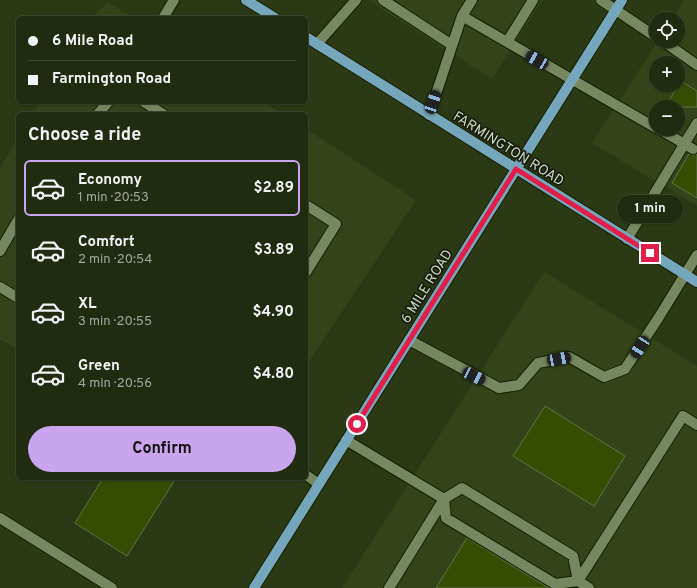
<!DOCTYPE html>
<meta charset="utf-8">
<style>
:root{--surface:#212b10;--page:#2d371e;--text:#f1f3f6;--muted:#a2a79f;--line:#3e4730;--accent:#c9a5ee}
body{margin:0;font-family:Overpass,sans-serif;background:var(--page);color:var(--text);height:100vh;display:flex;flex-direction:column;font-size:15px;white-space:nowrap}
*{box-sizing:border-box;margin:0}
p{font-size:13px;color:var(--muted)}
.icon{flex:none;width:22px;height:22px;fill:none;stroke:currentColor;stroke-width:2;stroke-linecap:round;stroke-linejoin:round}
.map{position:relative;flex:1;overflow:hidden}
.details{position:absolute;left:16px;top:112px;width:292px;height:368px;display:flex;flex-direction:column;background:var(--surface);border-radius:6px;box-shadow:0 1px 3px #0004,0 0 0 1px var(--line)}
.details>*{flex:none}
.banner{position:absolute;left:16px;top:16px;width:292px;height:88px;border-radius:6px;box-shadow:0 1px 3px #0004,0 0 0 1px var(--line);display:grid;align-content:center;height:88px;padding:0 12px;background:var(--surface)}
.fabs{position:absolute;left:649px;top:12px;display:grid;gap:8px}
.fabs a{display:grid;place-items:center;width:36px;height:36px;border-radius:50%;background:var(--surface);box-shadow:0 1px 3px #0004,0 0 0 1px var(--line);font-size:20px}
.end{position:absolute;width:18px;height:18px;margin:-9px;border:5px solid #e11d48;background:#fff;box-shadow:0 0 0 2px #fff}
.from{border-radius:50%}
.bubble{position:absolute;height:28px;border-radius:14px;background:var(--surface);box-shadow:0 1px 3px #0004,0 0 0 1px var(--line);font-size:13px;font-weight:700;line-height:28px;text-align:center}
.car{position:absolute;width:12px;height:24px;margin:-12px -6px;border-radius:5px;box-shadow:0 0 3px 1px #0007;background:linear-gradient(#222 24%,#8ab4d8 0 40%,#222 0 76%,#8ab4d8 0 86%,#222 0)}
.banner b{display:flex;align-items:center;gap:14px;height:38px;font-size:15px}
.banner b+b{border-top:1px solid var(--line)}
.banner i{width:10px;height:10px;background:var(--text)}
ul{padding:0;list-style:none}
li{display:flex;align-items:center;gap:12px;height:56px;margin:0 8px 6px;padding:0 4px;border:2px solid transparent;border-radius:6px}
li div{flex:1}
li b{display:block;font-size:15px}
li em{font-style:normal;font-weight:700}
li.selected{border-color:var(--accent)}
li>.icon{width:36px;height:36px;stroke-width:1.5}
h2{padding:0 12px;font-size:18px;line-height:48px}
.primary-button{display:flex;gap:8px;margin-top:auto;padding:8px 12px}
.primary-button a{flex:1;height:46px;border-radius:24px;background:var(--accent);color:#111;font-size:16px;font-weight:700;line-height:46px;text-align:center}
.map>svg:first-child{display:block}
.built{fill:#344418;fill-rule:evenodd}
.building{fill:#364c02;stroke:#5f6e48}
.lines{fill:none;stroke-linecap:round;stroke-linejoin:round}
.minor-casing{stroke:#142000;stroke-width:12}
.major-casing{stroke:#142000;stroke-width:12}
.minor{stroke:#778760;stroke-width:10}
.major{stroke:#75a6bc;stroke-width:10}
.route{stroke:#e11d48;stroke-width:5}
.labels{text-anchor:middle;stroke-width:3.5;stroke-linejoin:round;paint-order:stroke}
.street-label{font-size:14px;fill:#ced7c3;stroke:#181e0e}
</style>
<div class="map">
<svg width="697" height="588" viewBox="0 0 697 588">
<rect width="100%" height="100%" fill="#2c3915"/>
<path class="built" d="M368,0h174l-50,79z
M684,0h13v206l-105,-63 66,-102h20v-22h-6zM656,63h22v22h-22zM656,107h22v22h-22z
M108,2l25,16h-41z
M41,102h223l18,12h-249z
M306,129l110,71 -110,166z
M18,139v211l-18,-11v-171z
M544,272l153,94v222h-355z"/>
<path class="building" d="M681,81l16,10v16h-32z
M689,154l4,1 4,-1v44l-25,-15z
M545,406l80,50 -31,50 -81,-50z
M103,478h73l-49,78 -52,-33z
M467,538l62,38 20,12h-113z"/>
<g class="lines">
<defs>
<path id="minor" d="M383,0l69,45
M601,0l55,37
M462,16l194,112
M163,18l11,-18
M663,41l34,24
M507,42l26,-42
M317,44l39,-44
M144,102l19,12
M98,114l10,-12
M429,115l33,-99 10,-16
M659,129l34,20
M306,205l30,19 -30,48
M627,239l70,-116
M0,251l18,-31
M0,287l18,11
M409,340l90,48 20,-3 19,-22 31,-6 35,20 21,-8 34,-52 38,-62
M346,440l98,59
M306,475l13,9
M444,499l2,19 109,66 23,-3 11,7
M0,518l112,70
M578,581l105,-165 14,9
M389,588l55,-89 18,-11 111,68 5,25"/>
<path id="major" d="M246,0l29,18
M306,37l391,245
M254,588l368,-588"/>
</defs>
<use href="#minor" class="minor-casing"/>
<use href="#major" class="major-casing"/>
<use href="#minor" class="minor"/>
<use href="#major" class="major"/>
</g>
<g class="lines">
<path class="route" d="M357,424l159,-255 134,84"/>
</g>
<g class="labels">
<g class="street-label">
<text transform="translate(509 148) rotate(32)" y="5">FARMINGTON ROAD</text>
<text transform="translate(426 286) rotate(-58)" y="5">6 MILE ROAD</text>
</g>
</g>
</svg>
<div class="fabs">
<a><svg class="icon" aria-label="locate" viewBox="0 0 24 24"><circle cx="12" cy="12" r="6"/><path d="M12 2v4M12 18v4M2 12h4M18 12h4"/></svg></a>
<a>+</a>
<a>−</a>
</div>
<i class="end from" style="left:357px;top:424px"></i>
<i class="end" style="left:650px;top:253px"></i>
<div class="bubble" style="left:617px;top:195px;width:66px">1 min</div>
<i class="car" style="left:537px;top:60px;rotate:300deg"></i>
<i class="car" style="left:433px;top:102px;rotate:18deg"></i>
<i class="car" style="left:640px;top:347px;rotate:213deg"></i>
<i class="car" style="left:559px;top:359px;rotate:79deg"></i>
<i class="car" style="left:474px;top:376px;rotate:117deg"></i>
<div class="banner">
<b><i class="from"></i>6 Mile Road</b>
<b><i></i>Farmington Road</b>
</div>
<section class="details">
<h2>Choose a ride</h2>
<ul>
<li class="selected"><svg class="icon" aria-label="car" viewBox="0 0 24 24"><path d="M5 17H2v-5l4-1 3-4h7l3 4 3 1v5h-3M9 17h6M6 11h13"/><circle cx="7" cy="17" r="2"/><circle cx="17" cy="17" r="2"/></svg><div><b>Economy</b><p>1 min · 20:53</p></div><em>$2.89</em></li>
<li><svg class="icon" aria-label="car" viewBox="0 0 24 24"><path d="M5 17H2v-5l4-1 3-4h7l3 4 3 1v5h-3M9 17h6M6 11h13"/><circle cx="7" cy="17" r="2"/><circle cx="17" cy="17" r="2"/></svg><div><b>Comfort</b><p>2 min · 20:54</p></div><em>$3.89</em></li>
<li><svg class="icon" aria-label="car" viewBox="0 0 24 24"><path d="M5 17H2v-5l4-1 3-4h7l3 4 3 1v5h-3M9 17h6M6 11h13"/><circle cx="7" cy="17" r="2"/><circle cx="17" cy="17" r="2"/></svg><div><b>XL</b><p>3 min · 20:55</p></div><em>$4.90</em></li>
<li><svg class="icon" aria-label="car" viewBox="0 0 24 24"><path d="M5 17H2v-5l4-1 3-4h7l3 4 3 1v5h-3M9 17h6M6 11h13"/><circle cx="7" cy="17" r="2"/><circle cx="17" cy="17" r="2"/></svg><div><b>Green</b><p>4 min · 20:56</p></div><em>$4.80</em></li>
</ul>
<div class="primary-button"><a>Confirm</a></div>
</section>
</div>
